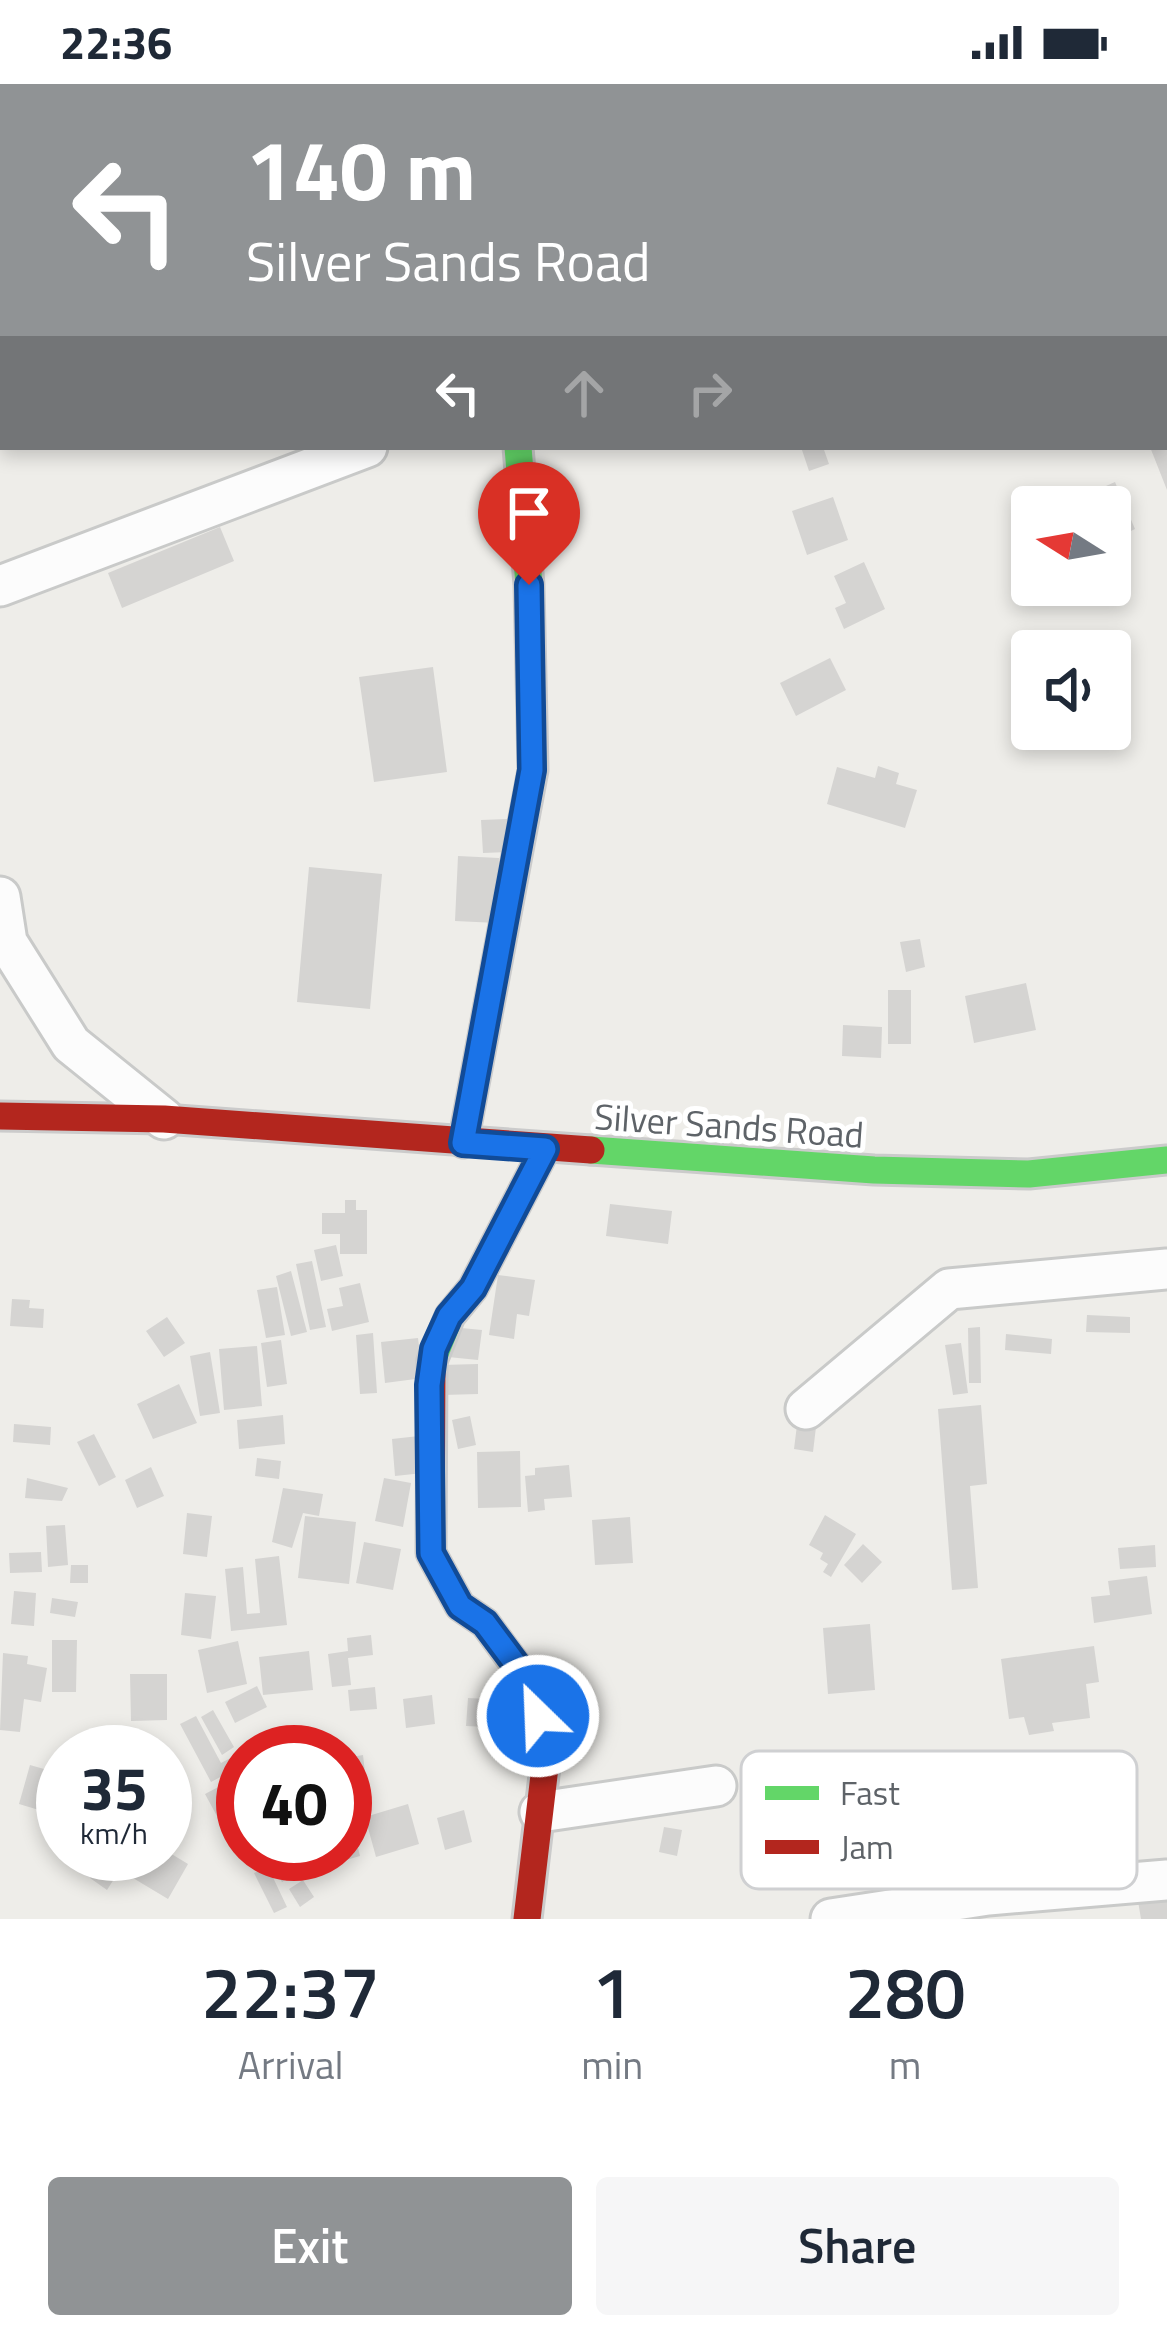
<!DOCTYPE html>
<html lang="en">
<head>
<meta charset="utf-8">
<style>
  :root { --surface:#fff; --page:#f6f6f7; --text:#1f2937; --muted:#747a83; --accent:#909395 }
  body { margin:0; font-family:"Titillium Web",sans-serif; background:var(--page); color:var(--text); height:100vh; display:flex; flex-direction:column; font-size:45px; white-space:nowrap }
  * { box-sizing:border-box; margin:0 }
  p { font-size:39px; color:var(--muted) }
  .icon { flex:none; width:66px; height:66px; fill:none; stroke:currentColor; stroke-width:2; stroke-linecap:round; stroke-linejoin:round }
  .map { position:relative; height:1835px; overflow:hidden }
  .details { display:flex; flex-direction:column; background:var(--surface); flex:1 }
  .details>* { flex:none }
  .top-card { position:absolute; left:0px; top:0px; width:1167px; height:366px; box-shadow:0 6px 18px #0003; background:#909395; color:#fff; overflow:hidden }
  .needle { width:78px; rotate:281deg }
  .tools { position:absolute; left:1011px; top:402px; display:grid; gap:24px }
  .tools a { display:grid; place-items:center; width:120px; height:120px; border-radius:12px; background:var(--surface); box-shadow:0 6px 18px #0003; font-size:60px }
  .speed { position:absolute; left:36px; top:1641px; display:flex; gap:24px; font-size:60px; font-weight:700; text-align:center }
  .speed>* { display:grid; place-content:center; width:156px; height:156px; border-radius:50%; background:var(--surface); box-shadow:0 6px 18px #0003; line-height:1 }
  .speed small { font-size:30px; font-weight:400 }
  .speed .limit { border:18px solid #d22; background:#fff; color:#111 }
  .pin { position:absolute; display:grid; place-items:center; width:102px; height:102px; color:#fff; margin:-123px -51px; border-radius:50% 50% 50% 0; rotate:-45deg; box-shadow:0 0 12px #0007 }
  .pin .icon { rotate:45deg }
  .me { position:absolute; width:132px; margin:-66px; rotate:336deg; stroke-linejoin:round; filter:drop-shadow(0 0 9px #0008) }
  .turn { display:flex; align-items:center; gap:42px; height:252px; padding:0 48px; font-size:54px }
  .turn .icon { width:156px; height:156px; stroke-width:2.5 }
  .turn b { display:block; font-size:84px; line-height:102px }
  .lanes { display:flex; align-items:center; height:114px; padding:0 48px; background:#0003; justify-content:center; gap:60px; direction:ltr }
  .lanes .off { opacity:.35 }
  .eta { display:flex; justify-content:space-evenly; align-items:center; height:204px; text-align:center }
  .eta b { font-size:72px; font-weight:600; line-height:84px }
  .action { display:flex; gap:24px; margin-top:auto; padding:24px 48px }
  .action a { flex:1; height:138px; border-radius:12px; background:var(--accent); color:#fff; font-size:48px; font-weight:600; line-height:138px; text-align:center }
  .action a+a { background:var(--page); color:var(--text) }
  .status { display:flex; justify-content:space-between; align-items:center; height:84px; padding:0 60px; background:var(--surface); direction:ltr }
  .status svg { height:33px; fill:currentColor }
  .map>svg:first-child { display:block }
  .building { fill:#d5d4d2 }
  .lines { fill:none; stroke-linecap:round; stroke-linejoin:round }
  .street-casing { stroke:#c9cac9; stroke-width:45 }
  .fast-casing { stroke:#cbcbcb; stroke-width:33 }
  .jam-casing { stroke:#cbcbcb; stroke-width:33 }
  .street { stroke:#fcfcfc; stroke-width:39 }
  .fast { stroke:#63d668; stroke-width:27 }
  .jam { stroke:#b3261e; stroke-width:27 }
  .route-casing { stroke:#114b97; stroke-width:30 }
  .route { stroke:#1a73e8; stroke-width:21 }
  .labels { text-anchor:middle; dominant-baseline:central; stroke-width:10; stroke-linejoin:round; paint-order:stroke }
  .street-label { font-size:36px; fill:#5e6368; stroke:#fff }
  .key { fill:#fff; stroke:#cfd0d2; stroke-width:3 }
  .key-label { font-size:33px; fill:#5e6368 }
</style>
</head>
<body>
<div class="status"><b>22:36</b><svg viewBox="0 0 49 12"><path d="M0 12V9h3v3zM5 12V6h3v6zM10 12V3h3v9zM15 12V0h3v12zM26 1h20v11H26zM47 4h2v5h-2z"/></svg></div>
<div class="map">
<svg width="1167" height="1835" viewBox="0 0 1167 1835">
  <rect width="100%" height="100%" fill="#eeede9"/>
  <!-- building -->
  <path class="building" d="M 801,363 L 823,363 L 829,380 L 809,387 Z
    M 1150,363 L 1167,363 L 1167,406 Z
    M 1115,398 L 1135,445 L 1110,457 L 1110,423 L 1077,423 L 1074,416 Z
    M 833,413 L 848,456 L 807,471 L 792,427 Z
    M 220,443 L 234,477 L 122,524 L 108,489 Z
    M 864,478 L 885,525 L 844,545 L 835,524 L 846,519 L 834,492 Z
    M 830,574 L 846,606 L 796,632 L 780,599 Z
    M 433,583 L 447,688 L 374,698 L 359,593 Z
    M 878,682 L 899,689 L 896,700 L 917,706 L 905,744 L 827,720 L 837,683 L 875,694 Z
    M 507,735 L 508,768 L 483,769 L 481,736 Z
    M 458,772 L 499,774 L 497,839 L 455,837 Z
    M 309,783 L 382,790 L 370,925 L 297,918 Z
    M 920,855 L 925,883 L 906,888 L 900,858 Z
    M 1026,899 L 1036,946 L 974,959 L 965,912 Z
    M 888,906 L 911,906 L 911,960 L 888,960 Z
    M 843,941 L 882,943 L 881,974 L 842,972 Z
    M 345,1116 L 356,1116 L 356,1126 L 367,1126 L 367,1170 L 340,1170 L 340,1150 L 322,1150 L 322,1129 L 345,1129 Z
    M 610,1120 L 672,1127 L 668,1160 L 606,1152 Z
    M 336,1161 L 343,1192 L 321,1197 L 314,1166 Z
    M 312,1177 L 326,1243 L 310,1246 L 296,1180 Z
    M 291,1187 L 307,1248 L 291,1252 L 276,1192 Z
    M 498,1191 L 535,1196 L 529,1232 L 517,1230 L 514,1255 L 489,1251 Z
    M 360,1199 L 369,1238 L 332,1247 L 327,1225 L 343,1222 L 339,1204 Z
    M 277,1203 L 285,1251 L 266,1254 L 257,1206 Z
    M 12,1215 L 30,1216 L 29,1224 L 44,1225 L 43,1244 L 10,1242 Z
    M 1087,1231 L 1130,1233 L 1130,1249 L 1086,1248 Z
    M 167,1233 L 185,1259 L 164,1273 L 146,1247 Z
    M 451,1243 L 482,1246 L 478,1276 L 448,1273 Z
    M 980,1243 L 981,1299 L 969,1299 L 968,1244 Z
    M 373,1249 L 377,1309 L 360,1310 L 356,1251 Z
    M 1006,1250 L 1052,1255 L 1051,1270 L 1005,1266 Z
    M 418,1254 L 423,1294 L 385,1299 L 381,1258 Z
    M 281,1256 L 287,1300 L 267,1303 L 261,1259 Z
    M 961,1259 L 968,1309 L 953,1311 L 945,1261 Z
    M 257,1262 L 262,1322 L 224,1326 L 219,1265 Z
    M 210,1268 L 220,1329 L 200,1332 L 190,1272 Z
    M 478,1280 L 478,1310 L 443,1311 L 442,1281 Z
    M 179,1300 L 197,1339 L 153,1355 L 137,1320 Z
    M 981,1321 L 987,1400 L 970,1402 L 978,1504 L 952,1506 L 938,1325 Z
    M 283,1331 L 285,1360 L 239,1365 L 237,1336 Z
    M 470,1332 L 476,1361 L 458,1365 L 452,1336 Z
    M 14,1340 L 51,1343 L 50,1361 L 13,1358 Z
    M 797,1341 L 816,1343 L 813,1368 L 794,1365 Z
    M 94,1350 L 116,1393 L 99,1402 L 77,1358 Z
    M 419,1352 L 423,1389 L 395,1392 L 392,1355 Z
    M 520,1367 L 521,1423 L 478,1424 L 477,1368 Z
    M 257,1374 L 281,1377 L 279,1395 L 255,1392 Z
    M 569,1381 L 572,1413 L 544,1415 L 545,1426 L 528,1428 L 525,1392 L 535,1391 L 535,1384 Z
    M 151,1383 L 164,1412 L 137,1424 L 125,1396 Z
    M 27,1394 L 68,1404 L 62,1417 L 25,1414 Z
    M 384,1394 L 411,1399 L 403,1443 L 375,1437 Z
    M 283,1404 L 323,1410 L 319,1432 L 303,1429 L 292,1464 L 272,1458 Z
    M 187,1429 L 212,1432 L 207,1473 L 183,1470 Z
    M 825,1431 L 856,1450 L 831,1493 L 823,1488 L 828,1480 L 820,1475 L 823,1469 L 809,1461 Z
    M 305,1432 L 356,1438 L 349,1500 L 298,1494 Z
    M 630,1433 L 633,1479 L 595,1481 L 592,1436 Z
    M 65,1441 L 68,1481 L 48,1483 L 46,1442 Z
    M 364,1458 L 401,1465 L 393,1506 L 356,1499 Z
    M 863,1460 L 882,1478 L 862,1499 L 844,1481 Z
    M 1155,1461 L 1156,1483 L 1120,1485 L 1118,1464 Z
    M 41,1468 L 42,1488 L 10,1489 L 9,1469 Z
    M 279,1472 L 287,1541 L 231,1547 L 225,1485 L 243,1483 L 247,1530 L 260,1529 L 255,1475 Z
    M 71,1481 L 88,1481 L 88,1499 L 70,1499 Z
    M 1147,1492 L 1152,1530 L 1094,1539 L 1091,1513 L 1110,1511 L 1108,1497 Z
    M 14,1507 L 36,1509 L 34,1542 L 11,1540 Z
    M 185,1509 L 216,1512 L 211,1555 L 181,1551 Z
    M 52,1514 L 78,1518 L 75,1533 L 50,1529 Z
    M 870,1540 L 875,1606 L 828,1610 L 823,1544 Z
    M 371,1551 L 373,1571 L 348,1574 L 351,1601 L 332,1603 L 328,1570 L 348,1567 L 347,1554 Z
    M 52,1556 L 77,1556 L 76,1608 L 52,1608 Z
    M 238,1557 L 247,1600 L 207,1609 L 198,1566 Z
    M 1094,1562 L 1099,1598 L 1086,1600 L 1090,1634 L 1052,1639 L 1054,1647 L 1029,1651 L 1024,1633 L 1009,1635 L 1001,1575 Z
    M 309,1567 L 313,1606 L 263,1611 L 259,1573 Z
    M 3,1569 L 28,1572 L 27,1580 L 47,1584 L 41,1618 L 24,1615 L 20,1648 L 0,1646 Z
    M 130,1590 L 167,1590 L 167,1636 L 131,1637 Z
    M 257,1602 L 267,1623 L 235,1639 L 225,1618 Z
    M 375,1603 L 377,1625 L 350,1627 L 348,1606 Z
    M 432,1611 L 435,1640 L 406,1644 L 403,1615 Z
    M 468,1614 L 489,1615 L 487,1643 L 466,1642 Z
    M 213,1626 L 234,1663 L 222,1671 L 201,1633 Z
    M 196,1632 L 221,1679 L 290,1643 L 299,1652 L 268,1668 L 243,1668 L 243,1681 L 211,1698 L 180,1640 Z
    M 363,1671 L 365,1688 L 345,1691 L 345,1674 Z
    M 30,1681 L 51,1687 L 39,1726 L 19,1720 Z
    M 243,1690 L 243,1768 L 238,1771 L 205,1710 Z
    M 63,1693 L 63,1733 L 44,1721 Z
    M 408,1720 L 419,1760 L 376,1773 L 365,1733 Z
    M 464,1726 L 472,1758 L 445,1766 L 437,1734 Z
    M 350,1730 L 360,1772 L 339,1778 L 337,1770 L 345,1770 L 345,1731 Z
    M 664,1743 L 682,1746 L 677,1772 L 659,1768 Z
    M 165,1766 L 188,1780 L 168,1815 L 133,1794 L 147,1770 L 165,1770 Z
    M 106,1770 L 130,1770 L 107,1806 L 90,1794 Z
    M 274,1770 L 293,1770 L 302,1786 L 282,1798 L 268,1774 Z
    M 268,1783 L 287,1823 L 274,1829 L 254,1789 Z
    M 303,1796 L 314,1813 L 300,1823 L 289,1805 Z
    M 1167,1813 L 1167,1835 L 1141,1835 L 1138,1817 Z"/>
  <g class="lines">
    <defs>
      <path id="street" d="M 1009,0 L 1009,3
        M 1164,41 L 1167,40
        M 0,502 L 367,363
        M 0,813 L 7,858 L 71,960 L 164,1035
        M 806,1325 L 949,1205 L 1167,1185
        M 540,1728 L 716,1702
        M 831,1835 L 988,1811 L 1167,1796"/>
      <path id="fast" d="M 463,1059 L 533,686 L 529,501 L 518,363
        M 591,1066 L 874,1086 L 1029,1090 L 1167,1076
        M 432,1277 L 450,1232 L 473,1204 L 545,1065"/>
      <path id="jam" d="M 0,1032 L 164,1035 L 591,1066
        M 432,1277 L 431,1469 L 460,1522 L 485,1539 L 529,1599 L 547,1666 L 527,1835"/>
    </defs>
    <!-- street casing -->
    <use href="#street" class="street-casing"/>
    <!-- fast casing -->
    <use href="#fast" class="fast-casing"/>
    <!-- jam casing -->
    <use href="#jam" class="jam-casing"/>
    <!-- street -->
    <use href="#street" class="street"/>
    <!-- fast -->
    <use href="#fast" class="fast"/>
    <!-- jam -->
    <use href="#jam" class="jam"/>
  </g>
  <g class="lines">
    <defs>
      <path id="route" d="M 529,501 L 532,686 L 463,1059 L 545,1065 L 473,1204 L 449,1232 L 434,1265 L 429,1301 L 431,1469 L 460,1522 L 485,1539 L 529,1598 L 538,1632"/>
    </defs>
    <!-- route casing -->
    <use href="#route" class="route-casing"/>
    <!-- route -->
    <use href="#route" class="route"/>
  </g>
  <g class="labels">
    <!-- street labels -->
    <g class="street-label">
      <text transform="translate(729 1041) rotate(4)">Silver Sands Road</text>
    </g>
  </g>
  <!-- legend -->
  <rect x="741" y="1667" width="396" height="138" rx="18" class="key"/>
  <rect x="765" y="1702" width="54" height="14" fill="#63d668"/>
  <rect x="765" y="1756" width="54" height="14" fill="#b3261e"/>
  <g class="key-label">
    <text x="840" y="1721">Fast</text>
    <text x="840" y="1775">Jam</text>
  </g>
</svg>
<div class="tools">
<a><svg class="needle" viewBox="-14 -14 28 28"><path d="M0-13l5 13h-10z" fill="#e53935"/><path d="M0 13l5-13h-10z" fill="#747a83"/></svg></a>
<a><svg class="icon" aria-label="sound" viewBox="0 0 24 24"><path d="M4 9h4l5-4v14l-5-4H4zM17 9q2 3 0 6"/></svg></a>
</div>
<div class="speed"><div>35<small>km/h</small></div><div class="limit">40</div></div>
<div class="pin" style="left:529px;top:501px;background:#d93025"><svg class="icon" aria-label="arrive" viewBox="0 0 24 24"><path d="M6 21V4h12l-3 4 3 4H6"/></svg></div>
<svg class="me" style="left:538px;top:1632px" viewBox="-20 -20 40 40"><circle r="17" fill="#1a73e8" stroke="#fff" stroke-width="3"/><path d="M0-11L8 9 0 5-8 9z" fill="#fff"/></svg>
<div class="top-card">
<div class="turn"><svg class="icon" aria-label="left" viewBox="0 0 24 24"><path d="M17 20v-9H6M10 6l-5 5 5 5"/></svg><div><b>140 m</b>Silver Sands Road</div></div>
<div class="lanes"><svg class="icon" aria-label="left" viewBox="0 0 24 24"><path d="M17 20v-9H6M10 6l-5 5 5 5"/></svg><svg class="icon off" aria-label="ahead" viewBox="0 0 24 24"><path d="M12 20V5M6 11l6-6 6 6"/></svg><svg class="icon off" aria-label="right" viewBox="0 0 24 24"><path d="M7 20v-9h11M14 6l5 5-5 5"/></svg></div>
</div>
</div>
<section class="details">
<div class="eta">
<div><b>22:37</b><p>Arrival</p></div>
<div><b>1</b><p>min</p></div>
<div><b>280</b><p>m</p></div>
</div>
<div class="action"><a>Exit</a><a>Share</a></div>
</section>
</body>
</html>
